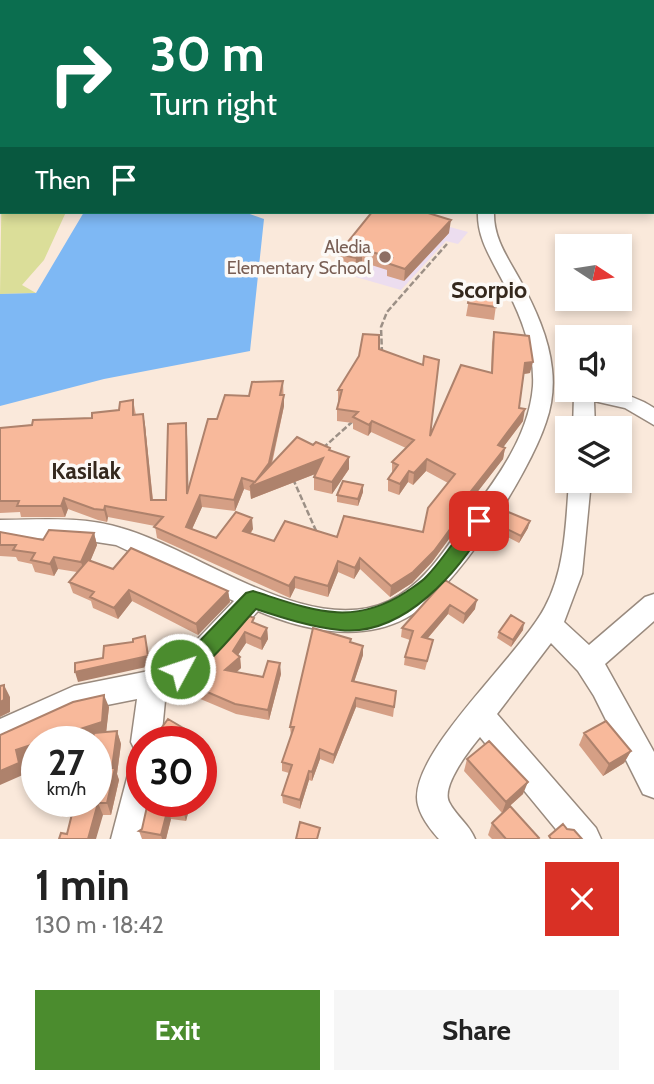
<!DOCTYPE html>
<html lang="en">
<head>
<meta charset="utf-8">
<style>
  :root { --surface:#fff; --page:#f6f6f6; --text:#222; --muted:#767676; --accent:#4b8c2e }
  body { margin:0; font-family:Cabin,sans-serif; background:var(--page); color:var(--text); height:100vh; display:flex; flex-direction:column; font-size:26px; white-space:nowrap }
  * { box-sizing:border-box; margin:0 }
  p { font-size:23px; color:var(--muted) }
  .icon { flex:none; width:38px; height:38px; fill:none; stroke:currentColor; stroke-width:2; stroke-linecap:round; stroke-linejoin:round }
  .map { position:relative; height:839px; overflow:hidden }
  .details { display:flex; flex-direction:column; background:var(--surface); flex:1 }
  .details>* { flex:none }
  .guide { position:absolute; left:0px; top:0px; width:654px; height:214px; box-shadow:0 4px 10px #0003; background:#0b6e4f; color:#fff; overflow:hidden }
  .needle { width:46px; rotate:102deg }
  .buttons { position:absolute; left:555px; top:234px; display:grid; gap:14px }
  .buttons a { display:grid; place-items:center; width:77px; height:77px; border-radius:0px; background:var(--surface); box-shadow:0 4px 10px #0003; font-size:35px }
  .speed { position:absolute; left:21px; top:726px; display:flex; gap:14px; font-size:35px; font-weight:700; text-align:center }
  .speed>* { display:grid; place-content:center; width:91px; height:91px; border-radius:50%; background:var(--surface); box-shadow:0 4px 10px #0003; line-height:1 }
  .speed small { font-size:18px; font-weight:400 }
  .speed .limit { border:10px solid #d22; background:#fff; color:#111 }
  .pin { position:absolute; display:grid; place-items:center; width:60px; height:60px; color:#fff; margin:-30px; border-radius:14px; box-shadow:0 4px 10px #0006 }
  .me { position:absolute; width:77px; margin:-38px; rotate:50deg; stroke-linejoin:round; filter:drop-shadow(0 0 5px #0008) }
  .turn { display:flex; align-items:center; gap:24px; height:147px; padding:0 35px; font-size:32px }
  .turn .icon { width:91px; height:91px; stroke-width:2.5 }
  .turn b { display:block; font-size:49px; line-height:60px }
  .then { display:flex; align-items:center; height:66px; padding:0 35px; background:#0003; gap:14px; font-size:26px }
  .round { display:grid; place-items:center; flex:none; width:74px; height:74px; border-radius:0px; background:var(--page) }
  .head { display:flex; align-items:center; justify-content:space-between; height:119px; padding:0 35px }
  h1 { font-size:42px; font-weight:800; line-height:52px }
  .cta { display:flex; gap:14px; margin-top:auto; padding:14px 35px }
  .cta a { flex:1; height:80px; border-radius:0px; background:var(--accent); color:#fff; font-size:28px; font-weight:800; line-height:80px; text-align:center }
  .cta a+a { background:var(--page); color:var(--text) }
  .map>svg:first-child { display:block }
  .education { fill:#ecddef }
  .green { fill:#dbde99 }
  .water { fill:#7eb8f4 }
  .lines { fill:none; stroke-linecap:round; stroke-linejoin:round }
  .minor-casing { stroke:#998a7e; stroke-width:3 }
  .path { stroke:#9c9086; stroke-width:2.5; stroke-dasharray:6 2.5; stroke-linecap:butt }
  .minor { fill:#fff; fill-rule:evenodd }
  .wall { fill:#d59f85 }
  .shaded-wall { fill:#ae826c }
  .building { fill:#f8b99b; stroke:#ae826c; stroke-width:2 }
  .route { fill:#4b8c2e; stroke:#315b1e; stroke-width:2 }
  .education-dot { fill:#8d6e63; stroke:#fcf9f6; stroke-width:2.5 }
  .labels { text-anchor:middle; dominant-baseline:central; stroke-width:7; stroke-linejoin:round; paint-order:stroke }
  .far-education-label { font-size:18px; fill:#785e54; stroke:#fcf9f6; text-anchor:end }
  .neighbourhood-label { font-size:23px; font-weight:bold; fill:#34281d; stroke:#fcf9f6 }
</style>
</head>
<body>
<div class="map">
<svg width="654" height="839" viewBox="0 0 654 839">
  <rect width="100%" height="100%" fill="#fae9db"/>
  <!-- education -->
  <path class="education" d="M 378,212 L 396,212 L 468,232 L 458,244 L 446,241 L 401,290 L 328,269 Z"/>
  <!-- green -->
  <path class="green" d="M 2,169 L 2,212 L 66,212 L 44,260 L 22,285 L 36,293 L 0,294 Z"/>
  <!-- water -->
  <path class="water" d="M 84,212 L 232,212 L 247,213 L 264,219 L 250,351 L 104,379 L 0,406 L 0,294 L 36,293 Z"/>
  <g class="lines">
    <defs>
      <path id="minor" d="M 653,158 L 654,158 L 654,166 L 653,166 Z
        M 478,212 L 494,212 C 493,238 508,258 520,280 C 535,308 549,338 552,369 C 554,387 552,405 546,422 C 529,474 455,592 406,618 C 360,643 303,630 258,611 L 209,664 L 166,690 L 161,742 L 142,742 L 142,754 L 136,752 L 131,742 L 137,699 L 77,711 L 0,747 L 0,719 L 74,686 L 149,671 L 189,648 L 234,601 L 116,545 L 77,539 L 0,538 L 0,520 C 40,520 82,516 121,528 C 197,549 309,639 389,601 C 425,584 446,548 468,517 C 497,478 529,436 533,386 C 535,347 518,309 500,276 C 489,255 477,236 478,212 Z
        M 567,390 C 599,390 627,390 654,408 L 654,425 L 625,408 L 594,401 L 595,429 L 573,429 L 574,396 Z
        M 569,481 L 591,481 L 582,574 L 564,622 L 589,645 L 645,597 L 654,594 L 654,621 L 605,664 L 654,752 L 654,798 L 643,794 L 594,696 L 578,671 L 551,643 L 497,714 L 596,828 L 601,839 L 564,839 L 480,737 C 470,749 441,786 449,802 C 456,816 469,824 475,839 L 439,839 C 429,828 417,812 417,797 C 417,746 520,655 545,607 C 565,570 566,523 569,481 Z
        M 142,759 L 142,802 L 151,802 L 143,839 L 111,839 L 131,763 Z"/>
    </defs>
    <!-- minor casing -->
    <use href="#minor" class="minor-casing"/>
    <!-- path -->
    <path class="path" d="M 382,353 L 381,327 L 387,312 L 447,244
      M 323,448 L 352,422
      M 293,479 L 317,533"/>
    <!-- minor -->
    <use href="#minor" class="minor"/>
  </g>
  <!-- wall -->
  <path class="wall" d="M 449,233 L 404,281 L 387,276 L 387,270 L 362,262 L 355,271 L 338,267 L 338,254 Z
    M 471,288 L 498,291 L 494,320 L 466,316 Z
    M 494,332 L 530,373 L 524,374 L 519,408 L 523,421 L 503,447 L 505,448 L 503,459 L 458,516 L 457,528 L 432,562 L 412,583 L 390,597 L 360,569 L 354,579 L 338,572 L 328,597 L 295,588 L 290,598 L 157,538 L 155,526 L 108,517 L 107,522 L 98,520 L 68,509 L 65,517 L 21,517 L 20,512 L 0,513 L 0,428 L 92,418 L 119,410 L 133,400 L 136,415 L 143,414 L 145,425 L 153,500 L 166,500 L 187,434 L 188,489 L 217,419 L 249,396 L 283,381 L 284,406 L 272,464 L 313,445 L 349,457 L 349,469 L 332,494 L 314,490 L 314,477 L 315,474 L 251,499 L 250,491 L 244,489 L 235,511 L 202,507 L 192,529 L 216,538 L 253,529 L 251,533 L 274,541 L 423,532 L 448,483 L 426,471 L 413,485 L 408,482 L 399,495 L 388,491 L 388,479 L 392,474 L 392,462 L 406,448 L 371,432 L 368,436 L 353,429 L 353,423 L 337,421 L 337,409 L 339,401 L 338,401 L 338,390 L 379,349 L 430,435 L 491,373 L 492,343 Z
    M 363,485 L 363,492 L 358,506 L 337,502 L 337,495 Z
    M 493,522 L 528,528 L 519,543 L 492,529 Z
    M 0,532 L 43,540 L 94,533 L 97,545 L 90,561 L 113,569 L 228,591 L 230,602 L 198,635 L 132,601 L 118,619 L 93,608 L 91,601 L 73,593 L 69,582 L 77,572 L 58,569 L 54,576 L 35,572 L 32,564 L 18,561 L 16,557 L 0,556 Z
    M 445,580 L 475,609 L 463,624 L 448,614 L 428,638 L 433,640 L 425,670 L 404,665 L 405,657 L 410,640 L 401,637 L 402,628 Z
    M 254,623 L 267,628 L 268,639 L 262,650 L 246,643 L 238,655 L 240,657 L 241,668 L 236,672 L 263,677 L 281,674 L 269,720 L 236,714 L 179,690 L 177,679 Z
    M 523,630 L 511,647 L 497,638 L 499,632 Z
    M 351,639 L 351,642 L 363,646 L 363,655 L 354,682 L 396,691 L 393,717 L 356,707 L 333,764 L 320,759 L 312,781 L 309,780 L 300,809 L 283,803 L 282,795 L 289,773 L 282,771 L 282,762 L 291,736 L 290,727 Z
    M 109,707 L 106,732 L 117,731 L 121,744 L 117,774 L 119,780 L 111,815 L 103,815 L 67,834 L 71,817 L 62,817 L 56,805 L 96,802 L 93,738 L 81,742 L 37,742 L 22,762 L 25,774 L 0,735 Z
    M 584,733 L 631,751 L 624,763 L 603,776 L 579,745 Z
    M 467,759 L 523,794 L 502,813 L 464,771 Z
    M 148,802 L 191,802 L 186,821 L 171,819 L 166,839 L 142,839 L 139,831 L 142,829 Z
    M 492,823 L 538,839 L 492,839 L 488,835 Z"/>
  <!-- shaded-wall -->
  <path class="shaded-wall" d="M 451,220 L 449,233 L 404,281 L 405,269 Z
    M 362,249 L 362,262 L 355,271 L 356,258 Z
    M 533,362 L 530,373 L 523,374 L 525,363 Z
    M 284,395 L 284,406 L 269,474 L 323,458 L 323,471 L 251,499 L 250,487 L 256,484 Z
    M 525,409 L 523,421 L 496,457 L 498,445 Z
    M 143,414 L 145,425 L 154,512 L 151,500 Z
    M 372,421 L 371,432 L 368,436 L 369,425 Z
    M 186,423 L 187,434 L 189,505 L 187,494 Z
    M 505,448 L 503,459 L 452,525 L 453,514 Z
    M 349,457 L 349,469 L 332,494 L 332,482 Z
    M 427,459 L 426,471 L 413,485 L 414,473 Z
    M 409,471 L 408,482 L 399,495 L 400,484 Z
    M 242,478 L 244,489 L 235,511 L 234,500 Z
    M 363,485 L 363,492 L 358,506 L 358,499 Z
    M 200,495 L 202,507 L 188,538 L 186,527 Z
    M 64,498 L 68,509 L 65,517 L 61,506 Z
    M 105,506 L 108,517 L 107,522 L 104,510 Z
    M 459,517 L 457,528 L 432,562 L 412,583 L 390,597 L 391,586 Z
    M 252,518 L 253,529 L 244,542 L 243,531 Z
    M 530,521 L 528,528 L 519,543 L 521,536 Z
    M 94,533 L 97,545 L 85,574 L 81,562 Z
    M 54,557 L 58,569 L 54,576 L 50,564 Z
    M 360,558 L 360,569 L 354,579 L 355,568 Z
    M 338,561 L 338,572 L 328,597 L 328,586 Z
    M 295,577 L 295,588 L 290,598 L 289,586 Z
    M 129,590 L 132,601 L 118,619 L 114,608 Z
    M 228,591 L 230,602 L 198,635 L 196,624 Z
    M 477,600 L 475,609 L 463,624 L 465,614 Z
    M 450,605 L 448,614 L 421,646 L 422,637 Z
    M 524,623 L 523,630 L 511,647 L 513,640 Z
    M 267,628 L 268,639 L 262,650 L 261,639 Z
    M 245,632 L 246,643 L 234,661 L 233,651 Z
    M 145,636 L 151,666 L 78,682 L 75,672 Z
    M 363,646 L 363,655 L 351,691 L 352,681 Z
    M 240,657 L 241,668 L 227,681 L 225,670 Z
    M 280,663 L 281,674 L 269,720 L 268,710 Z
    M 4,685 L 10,697 L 10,712 L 0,717 L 0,702 Z
    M 104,695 L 109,707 L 106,734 L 81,742 L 40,742 Z
    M 356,698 L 356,707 L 333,764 L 334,755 Z
    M 117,731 L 121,744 L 117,774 L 119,780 L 111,815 L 107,803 Z
    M 202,739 L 205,750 L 201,755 L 201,742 L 200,742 Z
    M 37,743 L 37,757 L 22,762 L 25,774 L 0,785 L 0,771 L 16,750 Z
    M 320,749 L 320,759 L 312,781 L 312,772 Z
    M 631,751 L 624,763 L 603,776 L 609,764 Z
    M 309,771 L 309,780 L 300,809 L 300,800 Z
    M 528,782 L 523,794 L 502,813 L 506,802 Z
    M 186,802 L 191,802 L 186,821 L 183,810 Z
    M 98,803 L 103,815 L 96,839 L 88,839 Z
    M 168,808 L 171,819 L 166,839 L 162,839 L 161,835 Z"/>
  <!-- building -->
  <path class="building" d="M 372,212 L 425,212 L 451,220 L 405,269 L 387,263 L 392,258 L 362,249 L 356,258 L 338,254 Z
    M 471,288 L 498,291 L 496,307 L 468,303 Z
    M 494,332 L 529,336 L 533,362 L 525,363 L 519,408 L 525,409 L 498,445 L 505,448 L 453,514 L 459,517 L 434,551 L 413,572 L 391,586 L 360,558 L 355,568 L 338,561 L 328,586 L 295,577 L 289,586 L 154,527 L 163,517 L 105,506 L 104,510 L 94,509 L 64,498 L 61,506 L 17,506 L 19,501 L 0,501 L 0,428 L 32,425 L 33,420 L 92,418 L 92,413 L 119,410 L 120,402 L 133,400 L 133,415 L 143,414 L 151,500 L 166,500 L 168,424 L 186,423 L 187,494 L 208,419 L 217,419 L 225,395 L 249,396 L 252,382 L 283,381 L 280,395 L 284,395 L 269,463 L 255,482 L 242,478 L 234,500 L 200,495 L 186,527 L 216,538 L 236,512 L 252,518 L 243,531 L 274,541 L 285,521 L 337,537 L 344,516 L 423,532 L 428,508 L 455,474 L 427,459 L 414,473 L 409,471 L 400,484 L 388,479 L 398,465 L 392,462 L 414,440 L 372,421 L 369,425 L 353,417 L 358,412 L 337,409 L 342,390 L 338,390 L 359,356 L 363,334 L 379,335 L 379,349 L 423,365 L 424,356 L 439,360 L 430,436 L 461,365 L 492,373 Z
    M 297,437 L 313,445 L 316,442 L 330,448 L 329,450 L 349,457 L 332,482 L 314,477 L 323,458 L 250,487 Z
    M 343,481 L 363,485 L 358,499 L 337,495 Z
    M 501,509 L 530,521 L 521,536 L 493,522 Z
    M 49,530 L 94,533 L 81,562 L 54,557 L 50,564 L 31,560 L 35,553 L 13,550 L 16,545 L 0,545 L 0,532 L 43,540 Z
    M 131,548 L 228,591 L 196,624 L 129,590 L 114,608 L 90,597 L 94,592 L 69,582 L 88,560 L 113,569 Z
    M 445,580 L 477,600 L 465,614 L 450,605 L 422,637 L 433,640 L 427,661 L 405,657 L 413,631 L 402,628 Z
    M 247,615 L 254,618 L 252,622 L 267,628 L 261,639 L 245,632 L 233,651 L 240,657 L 225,670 L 263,677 L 268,661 L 280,663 L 268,710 L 235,704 L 177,679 L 182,671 L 209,655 Z
    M 511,615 L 524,623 L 513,640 L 499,632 Z
    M 313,628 L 351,639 L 350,642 L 363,646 L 352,681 L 396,691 L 394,707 L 356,698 L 334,755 L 320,749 L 312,772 L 309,771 L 300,800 L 282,795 L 292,765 L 282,762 L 294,727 L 290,727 Z
    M 145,636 L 148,656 L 75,672 L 75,663 L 103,658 L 104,646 L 133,642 L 133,639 Z
    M 4,685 L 4,700 L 0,702 L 0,686 Z
    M 104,695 L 102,722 L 40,742 L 37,742 L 37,743 L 16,750 L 19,763 L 0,771 L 0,735 L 73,702 Z
    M 168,719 L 202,739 L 200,742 L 151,742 Z
    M 606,721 L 631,751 L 609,764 L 584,733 Z
    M 117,731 L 112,768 L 115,768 L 107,803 L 98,803 L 88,839 L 59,839 L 61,833 L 67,834 L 74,806 L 56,805 L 57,802 L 96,802 L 96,742 L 92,742 L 94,733 Z
    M 489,741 L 528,782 L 506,802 L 467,759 Z
    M 148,802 L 186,802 L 183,810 L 168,808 L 161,835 L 139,831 L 142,829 Z
    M 510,806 L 539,838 L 538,839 L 506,839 L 492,823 Z
    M 300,822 L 320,828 L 317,839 L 296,839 Z
    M 563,824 L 567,829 L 574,830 L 582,839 L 551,839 L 549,836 Z"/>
  <!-- route -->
  <path class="route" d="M 479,514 L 485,516 L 488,521 C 460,571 404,637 340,630 C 311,627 283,618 256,609 C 234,632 211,667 180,679 L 173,676 L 170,669 L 173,663 L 192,649 L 246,593 L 253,591 C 310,609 351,628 406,592 C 413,587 422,582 427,576 C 444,558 458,536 472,516 Z"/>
  <!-- markers -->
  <circle class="education-dot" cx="385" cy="257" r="7"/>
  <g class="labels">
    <!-- far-education labels -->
    <g class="far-education-label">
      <text x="371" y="247">Aledia<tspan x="371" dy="21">Elementary School</tspan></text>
    </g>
    <!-- neighbourhood labels -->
    <g class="neighbourhood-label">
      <text x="489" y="290">Scorpio</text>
      <text x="86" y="471">Kasilak</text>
    </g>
  </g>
</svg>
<div class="buttons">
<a><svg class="needle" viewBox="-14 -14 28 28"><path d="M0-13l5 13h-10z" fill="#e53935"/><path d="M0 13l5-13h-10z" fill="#767676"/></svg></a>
<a><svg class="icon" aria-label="sound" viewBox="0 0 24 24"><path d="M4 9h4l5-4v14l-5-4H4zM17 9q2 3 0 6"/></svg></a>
<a><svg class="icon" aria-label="layers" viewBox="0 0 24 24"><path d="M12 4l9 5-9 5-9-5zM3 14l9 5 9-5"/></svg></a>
</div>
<div class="speed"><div>27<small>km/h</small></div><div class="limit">30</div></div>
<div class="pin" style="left:479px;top:521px;background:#d93025"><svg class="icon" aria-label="arrive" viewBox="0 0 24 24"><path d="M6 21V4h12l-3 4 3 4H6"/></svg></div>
<svg class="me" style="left:180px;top:669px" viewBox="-20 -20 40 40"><circle r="17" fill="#4b8c2e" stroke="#fff" stroke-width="3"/><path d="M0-11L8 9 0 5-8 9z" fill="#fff"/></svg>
<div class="guide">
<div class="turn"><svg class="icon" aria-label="right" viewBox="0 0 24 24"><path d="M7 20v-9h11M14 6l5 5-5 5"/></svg><div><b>30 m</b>Turn right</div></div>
<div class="then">Then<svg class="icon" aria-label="arrive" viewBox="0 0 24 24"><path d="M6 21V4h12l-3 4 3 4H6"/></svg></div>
</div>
</div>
<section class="details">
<div class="head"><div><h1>1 min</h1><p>130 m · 18:42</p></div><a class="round" style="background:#d93025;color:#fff"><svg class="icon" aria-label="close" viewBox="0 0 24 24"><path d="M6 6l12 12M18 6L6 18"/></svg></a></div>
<div class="cta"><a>Exit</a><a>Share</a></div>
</section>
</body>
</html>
